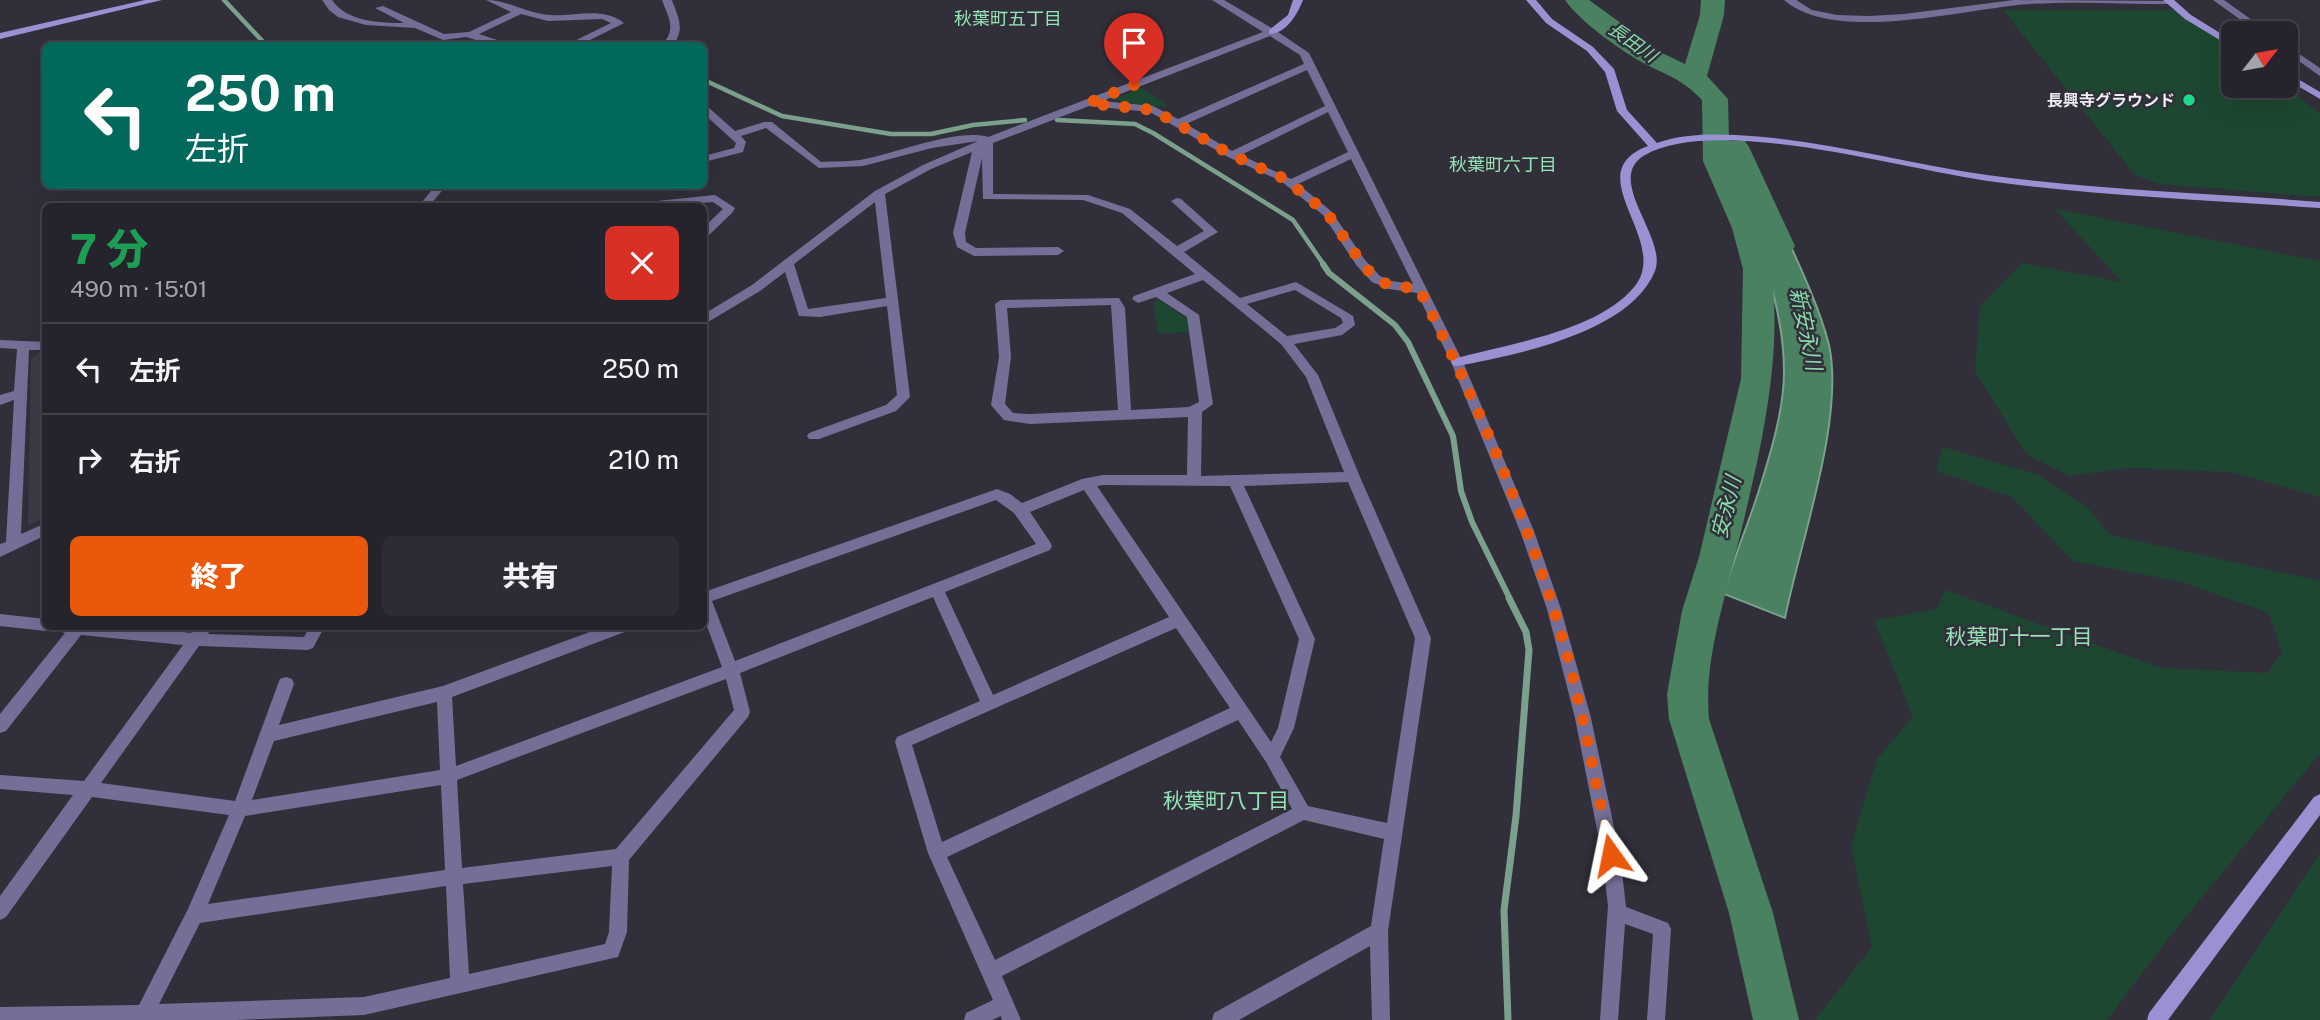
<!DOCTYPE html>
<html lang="ja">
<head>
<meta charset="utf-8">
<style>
  :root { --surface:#25242c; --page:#2d2c34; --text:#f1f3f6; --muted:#a3a4a9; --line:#424148; --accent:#ea580c }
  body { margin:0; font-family:"Public Sans","Noto Sans JP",sans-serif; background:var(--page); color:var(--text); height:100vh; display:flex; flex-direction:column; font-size:26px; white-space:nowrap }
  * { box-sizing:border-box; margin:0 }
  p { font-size:23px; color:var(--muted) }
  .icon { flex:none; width:38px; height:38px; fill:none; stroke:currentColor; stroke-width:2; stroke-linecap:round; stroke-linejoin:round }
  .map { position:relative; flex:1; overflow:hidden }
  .side { position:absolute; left:42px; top:203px; width:665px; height:427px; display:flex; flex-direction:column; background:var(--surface); border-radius:10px; box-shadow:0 7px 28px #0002,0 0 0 2px var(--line) }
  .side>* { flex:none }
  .guide { position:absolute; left:42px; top:42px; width:665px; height:147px; border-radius:10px; box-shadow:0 7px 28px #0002,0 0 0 2px var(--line); background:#00695c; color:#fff; overflow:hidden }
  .needle { width:46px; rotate:59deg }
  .tools { position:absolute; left:2221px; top:21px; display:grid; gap:14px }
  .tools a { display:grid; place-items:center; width:77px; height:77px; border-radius:10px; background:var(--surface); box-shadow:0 7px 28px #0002,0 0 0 2px var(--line); font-size:35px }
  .pin { position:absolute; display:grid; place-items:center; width:60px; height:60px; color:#fff; margin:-72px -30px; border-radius:50% 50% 50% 0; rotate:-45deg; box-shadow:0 0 7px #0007 }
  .pin .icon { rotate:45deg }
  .me { position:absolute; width:77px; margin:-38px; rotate:348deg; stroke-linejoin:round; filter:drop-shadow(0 0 5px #0008) }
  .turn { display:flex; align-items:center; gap:24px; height:147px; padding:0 28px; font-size:32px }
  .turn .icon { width:91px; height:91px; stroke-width:2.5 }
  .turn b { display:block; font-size:49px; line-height:60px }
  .round { display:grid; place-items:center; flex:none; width:74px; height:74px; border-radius:10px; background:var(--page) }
  .summary { display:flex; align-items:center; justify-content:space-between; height:119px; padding:0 28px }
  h1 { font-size:42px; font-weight:800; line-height:52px; color:#1e9e55 }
  .primary-button { display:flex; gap:14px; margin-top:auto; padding:14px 28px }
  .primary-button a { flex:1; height:80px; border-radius:10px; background:var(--accent); color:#fff; font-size:28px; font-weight:800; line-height:80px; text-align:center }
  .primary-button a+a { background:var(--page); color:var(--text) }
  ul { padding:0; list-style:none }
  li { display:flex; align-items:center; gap:21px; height:91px; padding:0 28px; border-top:2px solid var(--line) }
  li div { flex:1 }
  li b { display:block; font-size:26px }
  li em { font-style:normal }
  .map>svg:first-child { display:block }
  .built { fill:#3c3b49 }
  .green { fill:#1d4730 }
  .water { fill:#4a8161; stroke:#7ba18d; stroke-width:2 }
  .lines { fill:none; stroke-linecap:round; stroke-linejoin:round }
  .stream-far2 { stroke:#7ba18d; stroke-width:4.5 }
  .stream-far1 { stroke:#7ba18d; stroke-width:6 }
  .stream { stroke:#7ba18d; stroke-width:7 }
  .river { fill:#4a8161; fill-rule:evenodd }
  .street { fill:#746f97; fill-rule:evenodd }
  .secondary { fill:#9991d1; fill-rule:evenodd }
  .route { stroke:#ea580c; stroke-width:12; stroke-dasharray:0 21.6 }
  .poi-dot { fill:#1cd988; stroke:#31303a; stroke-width:2.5 }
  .labels { text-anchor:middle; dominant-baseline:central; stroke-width:5; stroke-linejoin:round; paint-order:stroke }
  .far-poi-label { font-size:16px; font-weight:bold; fill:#ededf3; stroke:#31303a; text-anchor:end }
  .far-neighbourhood-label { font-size:18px; fill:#95e2b4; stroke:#31303a }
  .far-water-label { font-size:18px; font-style:italic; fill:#88dbaa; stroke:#31303a }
  .water-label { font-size:21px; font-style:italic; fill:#88dbaa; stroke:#31303a }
  .neighbourhood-label { font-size:21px; fill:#95e2b4; stroke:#31303a }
</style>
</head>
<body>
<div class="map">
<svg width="2320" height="1020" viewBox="0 0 2320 1020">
  <rect width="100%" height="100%" fill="#31303a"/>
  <!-- built -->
  <path class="built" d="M 40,352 L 46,353 L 45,517 L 28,526 L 31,359 Z"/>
  <!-- green -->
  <path class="green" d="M 2003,10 L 2178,10 L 2233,47 L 2233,86 L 2285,86 L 2320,114 L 2320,197 L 2160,184 L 2135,175 Z
    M 1142,88 L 1167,104 L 1166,106 C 1160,108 1120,103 1114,99 Z
    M 2055,209 L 2320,261 L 2320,497 L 2231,472 L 2126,468 L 2070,476 L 2026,454 L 1975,371 L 1980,306 L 2022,263 L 2122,282 Z
    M 1153,301 L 1161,301 L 1189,320 L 1190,332 L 1158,334 Z
    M 1943,447 L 2038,475 L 2087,507 L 2110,535 L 2320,581 L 2320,753 L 2168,939 L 2107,1020 L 1815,1020 L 1872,947 L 1851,846 L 1877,759 L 1913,717 L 1874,620 L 1937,609 L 1945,590 L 2161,668 L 2268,673 L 2282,652 L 2269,613 L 2182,582 L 2073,561 L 2012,497 L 1936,471 Z
    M 2320,853 L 2320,1020 L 2210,1020 Z"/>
  <!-- water -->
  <path class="water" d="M 1768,196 C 1787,240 1818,300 1829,345 C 1845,419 1800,542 1785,618 L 1724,594 C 1733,558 1749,523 1760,487 C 1771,452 1784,409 1784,372 C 1784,317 1766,265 1748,215 Z"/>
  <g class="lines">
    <!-- stream-far2 -->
    <path class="stream-far2" d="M 224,0 L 267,46
      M 704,80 L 782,116 L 891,134 L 931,134 L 973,125 L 1025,120
      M 1057,120 L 1135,124 L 1153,133 L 1293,220 L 1324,265"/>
    <!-- stream-far1 -->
    <path class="stream-far1" d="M 1323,264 L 1329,273 L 1395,325 L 1408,342 L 1453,436 L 1461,491 L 1472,522 L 1510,599"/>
    <!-- stream -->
    <path class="stream" d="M 1508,1020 L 1504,910 L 1516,816 L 1529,650 L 1526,632 L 1509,598"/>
    <!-- river -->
    <path class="river" d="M 1565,0 L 1589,0 L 1662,53 L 1685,64 L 1700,15 L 1701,0 L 1725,0 L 1724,15 L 1707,76 L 1728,99 L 1729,141 L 1745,141 L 1749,147 L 1795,246 L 1791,252 L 1781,255 L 1771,252 L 1764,240 C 1792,333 1758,463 1735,556 C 1722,610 1704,663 1709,719 L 1773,913 L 1799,1020 L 1753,1020 L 1729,913 L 1669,719 L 1667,694 L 1682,611 L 1699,557 L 1741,379 L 1743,269 L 1732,228 L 1703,161 L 1702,100 C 1684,81 1670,76 1647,65 C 1624,53 1579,21 1565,0 Z"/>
    <!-- street -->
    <path class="street" d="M 322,0 L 332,0 C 347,22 380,23 404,23 L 375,8 L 383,6 L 444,34 L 469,32 L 511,12 L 486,0 C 508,0 528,14 550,15 C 575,17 602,6 624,23 L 578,46 L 564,46 L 611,23 L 602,19 L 548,21 L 521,14 L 479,34 L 515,46 L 497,46 L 466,37 L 443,40 L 415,28 L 366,25 L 338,17 L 329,10 Z
      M 662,0 L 672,0 C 678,17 686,30 672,46 L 661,46 C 677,29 669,19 662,0 Z
      M 1212,0 L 1224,0 L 1275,30 L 1309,53 L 1463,362 L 1534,531 L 1561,609 L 1591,718 L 1620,855 L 1626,907 L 1668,923 L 1671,929 L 1665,1020 L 1647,1020 L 1653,934 L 1625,924 L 1618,1020 L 1600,1020 L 1608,906 L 1602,855 L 1575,718 L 1547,609 L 1520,531 L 1451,362 L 1417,293 L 1389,289 L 1372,282 L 1357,266 L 1323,215 L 1281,181 L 1228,157 L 1150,112 L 1089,106 L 993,143 L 993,194 L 1088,195 L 1130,209 L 1177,246 L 1204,231 L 1171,201 L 1177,198 L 1181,199 L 1218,232 L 1184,252 L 1240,298 L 1296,282 L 1353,316 L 1355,325 L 1342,335 L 1294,344 L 1318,375 L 1360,477 L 1431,638 L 1388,931 L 1390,1020 L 1372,1020 L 1370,946 L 1239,1020 L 1212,1020 L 1214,1013 L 1371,926 L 1384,839 L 1304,820 L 1002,976 L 1021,1020 L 1002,1020 L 1001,1016 L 992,1020 L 964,1020 L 966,1013 L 993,1000 L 928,853 L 895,742 L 897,737 L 980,701 L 933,597 L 740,673 L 750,712 L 748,717 L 629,860 L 627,932 L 618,957 L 364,1015 L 235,1020 L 0,1020 L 0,1007 L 139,1005 L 188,909 L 229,815 L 92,797 L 6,917 L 0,920 L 0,896 L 73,795 L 0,789 L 0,775 L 84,781 L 183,645 L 81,635 L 6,731 L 0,733 L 0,714 L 65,633 L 52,629 L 46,631 L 0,626 L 0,614 L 46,619 L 46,626 L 125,626 L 191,633 L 196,626 L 212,626 L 208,634 L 304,637 L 310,626 L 325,626 L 313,648 L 308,650 L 199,646 L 101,783 L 235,801 L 278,684 L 280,679 L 286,677 L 292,679 L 294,684 L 279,725 L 443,686 L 606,626 L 632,626 L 630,630 L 452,697 L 456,766 L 722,667 L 704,618 L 704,592 L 997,489 L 1010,494 L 1022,503 L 1082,479 L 1103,475 L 1187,475 L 1188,417 L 1030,424 L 1004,420 L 991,405 L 999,357 L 995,304 L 1001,300 L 1119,298 L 1125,308 L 1131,410 L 1189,407 L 1199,402 L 1187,317 L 1156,297 L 1138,303 L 1132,299 L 1134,296 L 1195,274 L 1122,213 L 1083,200 L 983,199 L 982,158 L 965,233 L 966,242 L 976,248 L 1058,247 L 1064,251 L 1058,255 L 974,256 L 957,247 L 953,233 L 972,152 L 931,169 L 885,194 L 910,397 L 896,411 L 819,439 L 809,439 L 807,436 L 809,433 L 886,405 L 897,395 L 887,306 L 820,317 L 799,316 L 785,272 L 760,291 L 708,322 L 704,323 L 704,314 L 752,285 L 875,191 L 923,165 L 978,141 L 932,148 L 863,166 L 819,168 L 766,128 L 741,136 L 746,142 L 743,152 L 704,162 L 704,156 L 734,148 L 736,143 L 704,114 L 704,106 L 708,107 L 735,131 L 764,122 L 772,122 L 821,162 C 836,161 851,162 865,159 C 897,153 958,128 988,137 L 1263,32 ZM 1270,36 L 1300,55 L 1304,64 L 1178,119 L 1153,106 L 1102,101 ZM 1307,70 L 1325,106 L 1232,151 L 1186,124 ZM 1328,112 L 1348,152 L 1291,179 L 1241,155 ZM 1351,159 L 1413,284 L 1391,281 L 1380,276 L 1365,260 L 1331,211 L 1298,184 ZM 875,202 L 886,298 L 808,309 L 794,264 ZM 1203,280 L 1281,344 L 1306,377 L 1344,472 L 1201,476 L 1202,412 L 1213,404 L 1199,315 L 1167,293 ZM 1295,290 L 1341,318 L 1343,323 L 1335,328 L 1287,336 L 1247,304 ZM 1111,305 L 1118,410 L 1030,414 L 1013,413 L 1005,404 L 1011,357 L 1007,308 ZM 1348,482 L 1415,638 L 1387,823 L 1308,806 L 1280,757 L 1294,728 L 1315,639 L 1244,486 ZM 1103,485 L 1230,486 L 1299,639 L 1278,728 L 1271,742 L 1097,486 ZM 1084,490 L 1169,617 L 993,695 L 945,592 L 1050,550 L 1052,546 L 1050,542 L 1030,512 ZM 996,500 L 1014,513 L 1036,544 L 735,661 L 712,601 ZM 1176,628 L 1230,708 L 942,842 L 912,745 ZM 726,679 L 734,710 L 616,849 L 462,868 L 457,780 ZM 437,702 L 440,770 L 252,800 L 274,741 ZM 1238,720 L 1266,762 L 1292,809 L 995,960 L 947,857 ZM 441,785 L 445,870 L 208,904 L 245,816 ZM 612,866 L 609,932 L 605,944 L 469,974 L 463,884 ZM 446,886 L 450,978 L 364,997 L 159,1004 L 200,923 Z
      M 1784,0 L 1796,0 L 1812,10 L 1837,15 L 1869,16 L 1904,14 L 2014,0 L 2174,1 L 2169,4 C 2123,4 2076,1 2030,4 C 1966,8 1836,45 1784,0 Z
      M 2213,0 L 2224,0 L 2270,33 L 2259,33 Z
      M 2286,45 L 2320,68 L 2320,76 L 2286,52 Z
      M 435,186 L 446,186 L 429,206 L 419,206 Z
      M 715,195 L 735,208 L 732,213 L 708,236 L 704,237 L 704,227 L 723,209 L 713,202 L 666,206 L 632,206 L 638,203 Z
      M 0,340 L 46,342 L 46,350 L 29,350 L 21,534 L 46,523 L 46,535 L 0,557 L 0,544 L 6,542 L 14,400 L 0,405 L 0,395 L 14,391 L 17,349 L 0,348 Z"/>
    <!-- secondary -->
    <path class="secondary" d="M 145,0 L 162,0 L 0,39 L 0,33 Z
      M 1293,0 L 1303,0 C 1297,15 1286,34 1269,34 L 1269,30 L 1288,15 Z
      M 1526,0 L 1536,0 L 1552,19 L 1593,47 L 1614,69 L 1627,110 L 1657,143 C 1682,134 1710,134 1736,135 C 1821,139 1903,163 1987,175 C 2097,190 2209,193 2320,202 L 2320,208 C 2210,200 2098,196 1988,181 C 1906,170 1716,114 1645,155 C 1603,179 1668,237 1655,271 C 1630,333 1515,355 1457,366 L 1453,365 L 1451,362 L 1453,359 C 1506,344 1598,332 1635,286 C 1671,240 1576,173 1648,146 L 1617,111 L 1605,72 L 1587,51 L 1546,23 Z
      M 2163,0 L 2174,0 L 2191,15 L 2233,41 L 2233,48 L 2185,19 Z
      M 2286,72 L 2320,92 L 2320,99 L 2286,79 Z
      M 2320,794 L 2320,815 L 2168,1020 L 2147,1020 L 2149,1013 L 2314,797 Z"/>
  </g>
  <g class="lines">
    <!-- route -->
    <path class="route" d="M 1134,85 L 1088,103 L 1153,110 L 1232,155 L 1285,179 L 1327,213 L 1361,262 L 1376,279 L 1389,285 L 1419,289 C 1472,391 1518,498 1553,607 C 1579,688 1593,772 1611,855"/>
  </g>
  <!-- markers -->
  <circle class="poi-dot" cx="2189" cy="100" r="7"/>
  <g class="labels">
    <!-- far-poi labels -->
    <g class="far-poi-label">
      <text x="2175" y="100">長興寺グラウンド</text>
    </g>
    <!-- far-neighbourhood labels -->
    <g class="far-neighbourhood-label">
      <text x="1008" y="18">秋葉町五丁目</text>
      <text x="1503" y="164">秋葉町六丁目</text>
    </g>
    <!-- far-water labels -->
    <g class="far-water-label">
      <text transform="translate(1633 42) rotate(35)">長田川</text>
    </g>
    <!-- water labels -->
    <g class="water-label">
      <text transform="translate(1806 329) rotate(78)">新安永川</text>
      <text transform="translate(1726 507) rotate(-76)">安永川</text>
    </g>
    <!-- neighbourhood labels -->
    <g class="neighbourhood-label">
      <text x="2019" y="636">秋葉町十一丁目</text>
      <text x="1226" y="800">秋葉町八丁目</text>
    </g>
  </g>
</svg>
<div class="tools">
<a><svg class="needle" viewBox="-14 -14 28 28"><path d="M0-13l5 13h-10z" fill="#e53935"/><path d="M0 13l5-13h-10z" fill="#a3a4a9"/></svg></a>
</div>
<div class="pin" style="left:1134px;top:85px;background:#d93025"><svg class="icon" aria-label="arrive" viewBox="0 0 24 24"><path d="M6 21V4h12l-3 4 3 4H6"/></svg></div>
<svg class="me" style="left:1611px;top:855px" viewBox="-20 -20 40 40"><path d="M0-17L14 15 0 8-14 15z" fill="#ea580c" stroke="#fff" stroke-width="4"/></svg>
<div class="guide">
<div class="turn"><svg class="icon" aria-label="left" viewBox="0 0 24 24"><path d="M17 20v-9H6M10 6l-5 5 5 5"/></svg><div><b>250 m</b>左折</div></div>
</div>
<section class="side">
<div class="summary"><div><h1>7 分</h1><p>490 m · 15:01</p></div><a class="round" style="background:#d93025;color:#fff"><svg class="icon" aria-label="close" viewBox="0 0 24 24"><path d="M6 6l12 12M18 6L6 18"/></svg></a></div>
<ul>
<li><svg class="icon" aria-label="left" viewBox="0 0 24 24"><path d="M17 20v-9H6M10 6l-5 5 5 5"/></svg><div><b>左折</b></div><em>250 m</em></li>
<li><svg class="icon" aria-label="right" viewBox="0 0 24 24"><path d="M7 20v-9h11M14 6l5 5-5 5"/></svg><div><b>右折</b></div><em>210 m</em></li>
</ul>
<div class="primary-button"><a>終了</a><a>共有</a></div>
</section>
</div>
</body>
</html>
